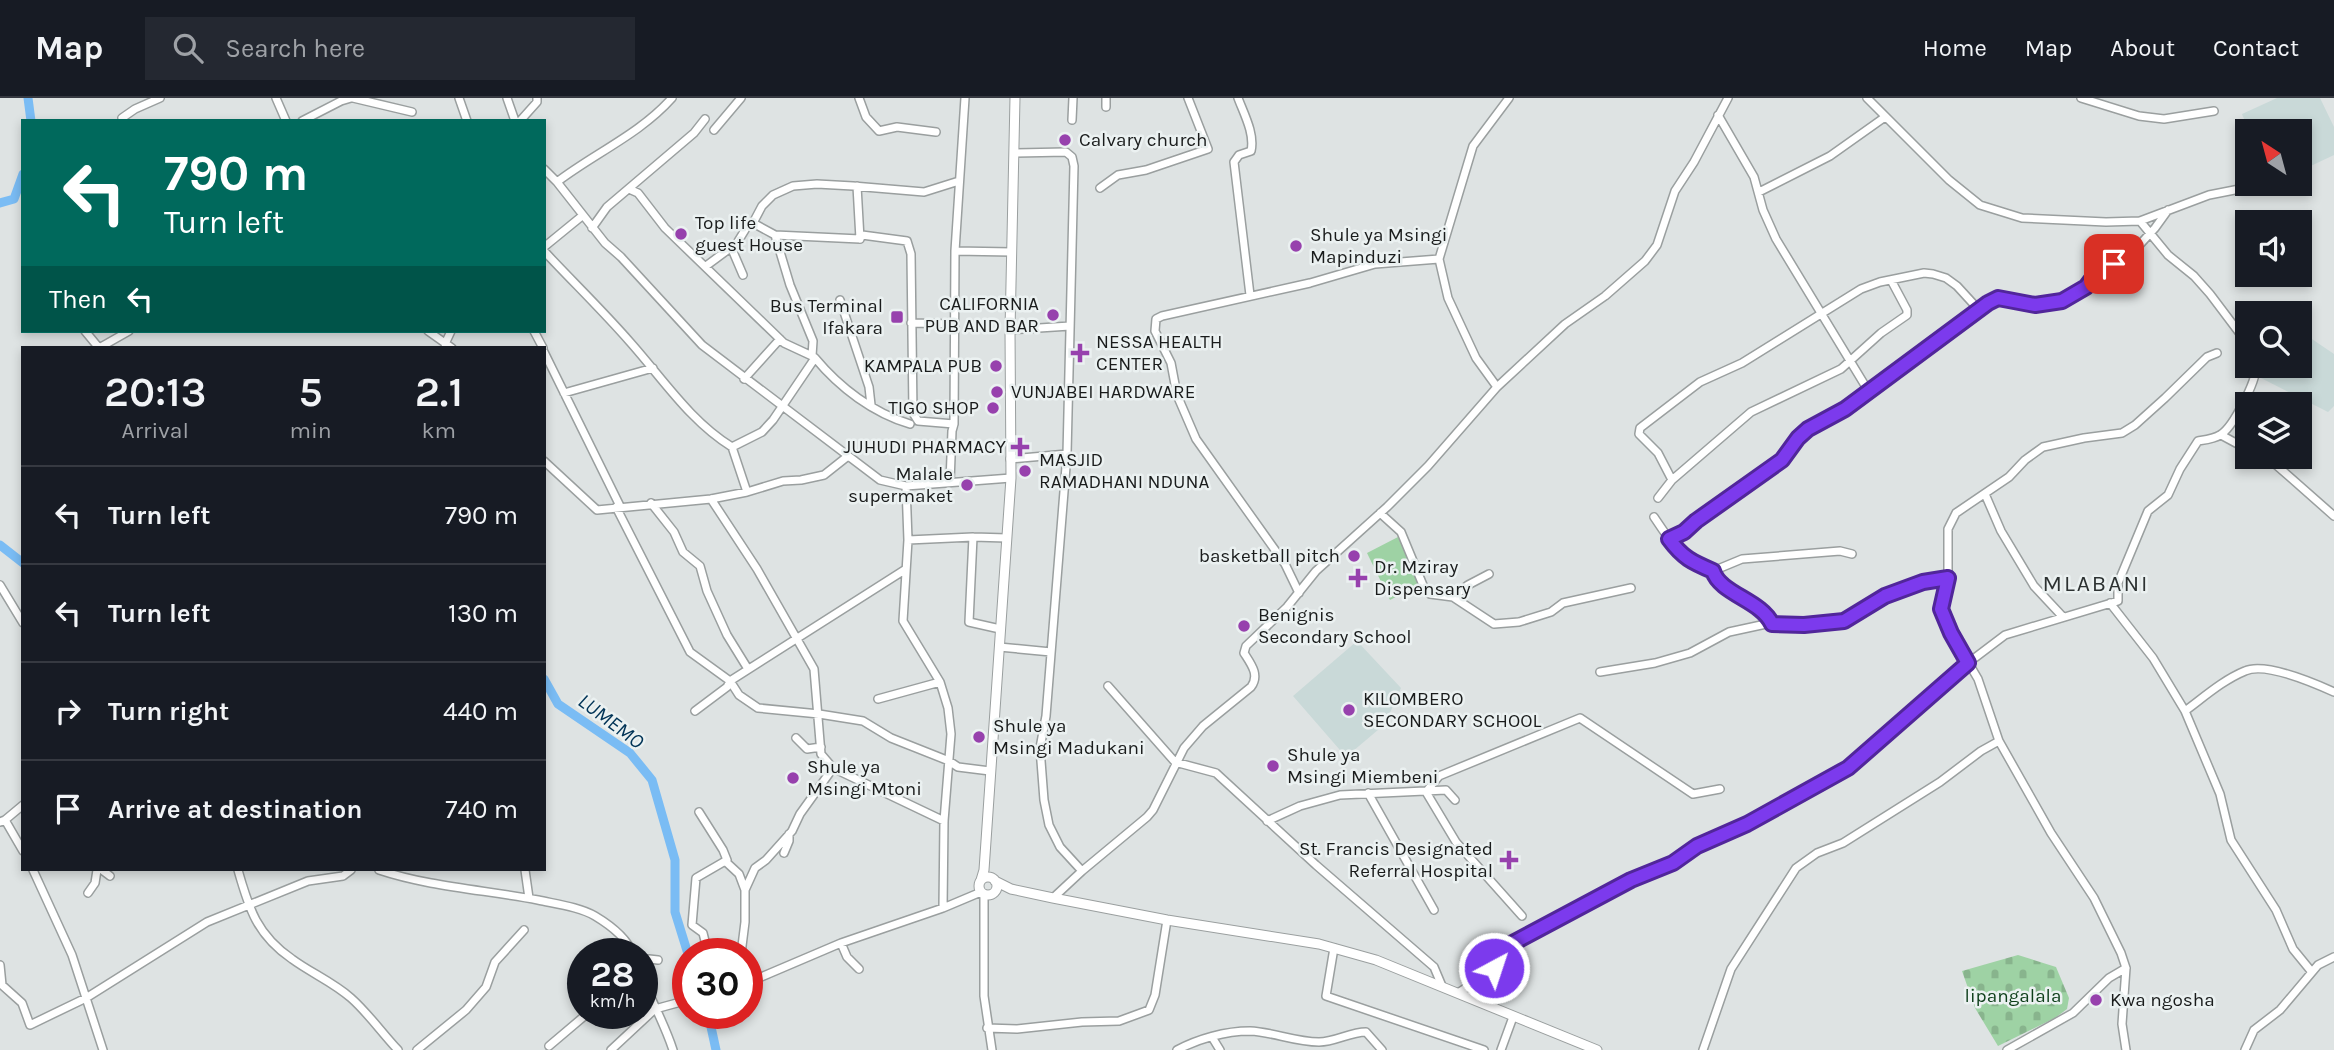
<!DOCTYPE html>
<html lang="en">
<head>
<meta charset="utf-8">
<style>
  :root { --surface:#171b24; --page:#242831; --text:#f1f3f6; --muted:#9ea1a6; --line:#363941 }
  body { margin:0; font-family:Karla,sans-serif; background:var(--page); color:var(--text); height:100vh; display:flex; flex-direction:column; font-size:26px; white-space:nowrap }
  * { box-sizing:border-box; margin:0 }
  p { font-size:23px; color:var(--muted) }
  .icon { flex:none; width:38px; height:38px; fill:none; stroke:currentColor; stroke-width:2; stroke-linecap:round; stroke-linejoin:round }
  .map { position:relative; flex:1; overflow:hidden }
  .drawer { position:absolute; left:21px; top:248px; width:525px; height:525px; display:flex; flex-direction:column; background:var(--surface); border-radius:0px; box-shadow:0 4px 10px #0003 }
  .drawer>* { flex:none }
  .guide { position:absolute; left:21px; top:21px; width:525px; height:214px; border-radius:0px; box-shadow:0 4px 10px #0003; background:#00695c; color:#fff; overflow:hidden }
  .needle { width:46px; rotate:324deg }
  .tools { position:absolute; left:2235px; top:21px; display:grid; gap:14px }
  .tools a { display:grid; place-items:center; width:77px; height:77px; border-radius:0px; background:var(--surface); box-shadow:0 4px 10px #0003; font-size:35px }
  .speed { position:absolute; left:567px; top:840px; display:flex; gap:14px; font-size:35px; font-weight:700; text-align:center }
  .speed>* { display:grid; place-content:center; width:91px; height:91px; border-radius:50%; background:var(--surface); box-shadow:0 4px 10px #0003; line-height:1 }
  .speed small { font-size:18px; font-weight:400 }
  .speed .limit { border:10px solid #d22; background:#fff; color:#111 }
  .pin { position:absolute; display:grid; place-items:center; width:60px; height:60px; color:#fff; margin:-30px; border-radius:14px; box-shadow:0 4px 10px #0006 }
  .me { position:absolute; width:77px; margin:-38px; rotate:40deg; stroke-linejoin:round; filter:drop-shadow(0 0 5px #0008) }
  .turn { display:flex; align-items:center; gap:24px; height:147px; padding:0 28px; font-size:32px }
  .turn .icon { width:91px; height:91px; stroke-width:2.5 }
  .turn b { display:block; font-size:49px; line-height:60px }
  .then { display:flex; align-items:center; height:66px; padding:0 28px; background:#0003; gap:14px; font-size:26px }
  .eta { display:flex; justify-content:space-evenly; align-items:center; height:119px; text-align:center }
  .eta b { font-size:42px; font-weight:600; line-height:49px }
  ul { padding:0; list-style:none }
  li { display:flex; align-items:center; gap:21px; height:98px; padding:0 28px; border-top:2px solid var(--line) }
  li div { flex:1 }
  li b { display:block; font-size:26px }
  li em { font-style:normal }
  header { display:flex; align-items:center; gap:42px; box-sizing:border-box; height:98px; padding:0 35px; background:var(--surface); border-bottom:2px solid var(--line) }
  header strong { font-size:33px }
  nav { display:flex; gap:38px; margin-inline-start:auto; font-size:24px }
  .search { width:490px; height:63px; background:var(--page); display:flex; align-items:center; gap:18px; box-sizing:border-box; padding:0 24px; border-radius:0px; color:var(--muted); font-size:26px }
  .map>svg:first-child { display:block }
  .built { fill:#c9d9d8 }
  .cemetery { fill:url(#cemetery-stones) }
  .garden { fill:#9ed2a4 }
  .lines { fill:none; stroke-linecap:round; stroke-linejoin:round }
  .river { stroke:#7abcf4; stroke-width:9 }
  .minor-casing { stroke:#9a9f9f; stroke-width:10 }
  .major-casing { stroke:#9a9f9f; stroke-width:11 }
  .minor { stroke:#fff; stroke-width:7 }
  .major { stroke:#fff; stroke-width:9 }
  .route-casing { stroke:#51269a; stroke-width:18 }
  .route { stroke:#7c3aed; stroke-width:12 }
  .poi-dot { fill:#9741ad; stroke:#ebf1f1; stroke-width:2.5 }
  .labels { text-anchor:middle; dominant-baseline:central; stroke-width:5; stroke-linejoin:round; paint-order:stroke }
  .poi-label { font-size:19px; fill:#1a1c1c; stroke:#ebf1f1; text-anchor:start }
  .park-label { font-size:19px; fill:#0d3e19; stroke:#ebf1f1 }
  .water-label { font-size:21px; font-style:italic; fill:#003356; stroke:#ebf1f1 }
  .quarter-label { font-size:23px; letter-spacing:2px; fill:#2d3232; stroke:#ebf1f1 }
</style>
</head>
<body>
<header>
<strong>Map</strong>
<div class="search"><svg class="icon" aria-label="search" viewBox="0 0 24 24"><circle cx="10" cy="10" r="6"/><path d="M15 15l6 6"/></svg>Search here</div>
<nav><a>Home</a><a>Map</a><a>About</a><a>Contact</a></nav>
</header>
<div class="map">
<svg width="2334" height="952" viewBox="0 0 2334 952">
  <defs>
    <pattern id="cemetery-stones" width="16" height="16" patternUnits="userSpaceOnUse" patternTransform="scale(1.75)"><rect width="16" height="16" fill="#9ed2a4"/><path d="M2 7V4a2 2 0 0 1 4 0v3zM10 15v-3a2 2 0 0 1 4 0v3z" fill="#88b48d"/></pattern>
  </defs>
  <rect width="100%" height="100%" fill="#dee3e3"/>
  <!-- built -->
  <path class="built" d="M 2277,0 L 2320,0 L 2334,29 L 2334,57 L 2300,73 L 2300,33 L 2249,33 L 2242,16 Z
    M 2300,233 L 2334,256 L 2334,308 L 2328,314 L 2259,279 L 2261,268 L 2300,268 Z
    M 1357,543 L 1401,590 L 1385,626 L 1346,659 L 1293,598 Z"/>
  <!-- cemetery -->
  <path class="cemetery" d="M 2018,857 L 2056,869 L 2069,900 L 2067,911 L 2055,920 L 1998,948 L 1975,910 L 1962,873 Z"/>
  <!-- garden -->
  <path class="garden" d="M 1398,439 L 1421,486 L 1390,502 L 1367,455 Z"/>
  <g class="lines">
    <!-- river -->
    <path class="river" d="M 28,0 L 31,23
      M 0,105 L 14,101 L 23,76
      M 0,447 L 23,465
      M 544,581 L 558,606 L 630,655 L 652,682 L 675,762 L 675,814 L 688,856
      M 708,915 L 716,952"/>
    <defs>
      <path id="minor" d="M 276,0 L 286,23
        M 353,0 L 412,14
        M 459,0 L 467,23
        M 507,0 L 515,23
        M 672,0 C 640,36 595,55 557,84 L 605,145 L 621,159 L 702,247 L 880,382 L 906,388
        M 859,0 L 866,19 L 879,33 L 897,29 L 936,34
        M 1106,0 L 1106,9
        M 1238,0 C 1244,16 1255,36 1251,53 L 1239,57 L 1234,64 L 1250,197
        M 1867,0 L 1949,82 L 1980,107 L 2022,120 L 2106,124 L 2140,123 L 2209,97 L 2265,86
        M 2081,0 L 2139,18 L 2164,21 L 2214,13
        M 1718,17 L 1754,79 L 1763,112 L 1776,141 L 1869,294
        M 122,20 L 135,11 L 160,0
        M 1072,22 L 1073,0
        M 302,23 L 341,3 L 351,0
        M 520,23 L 537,4 L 537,0
        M 714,32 L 741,0
        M 1015,55 L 1066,54 L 1072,59 L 1074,68 L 1067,356 L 1046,618 L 1040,650 L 1044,702 L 1049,727 L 1060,749 L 1082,773
        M 544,71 L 557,84
        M 1100,90 L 1118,77 L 1146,72 L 1208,51 L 1188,0
        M 629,91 L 638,95 L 665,130 L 784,245 L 812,258
        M 1759,94 L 1830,58 L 1885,19
        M 2140,123 L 2168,157 L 2194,178 L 2210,196 L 2247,245
        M 592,130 L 607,109 L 694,35 L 705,21
        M 775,137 L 860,141 L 857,88
        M 860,141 L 862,137 L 907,143 L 911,156 L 913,315 L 918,323 L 954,326
        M 544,149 L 582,118
        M 731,149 L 743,177
        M 544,153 C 573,184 603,213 630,244 C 663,281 690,323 732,349 L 747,394
        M 955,153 L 1012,154
        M 706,168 L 737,145 L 748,127 L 753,125
        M 840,202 L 869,289 L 871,307
        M 911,225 L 954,226
        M 1010,232 L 1070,228
        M 85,233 L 99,250
        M 428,233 L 452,250
        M 534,233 L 543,250
        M 445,246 L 451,233
        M 99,250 L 129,233
        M 544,254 L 620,408
        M 815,260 C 840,290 873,315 910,326
        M 744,281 L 780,241
        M 1497,289 L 1476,260 L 1448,200 L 1439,161 L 1473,48 L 1509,0
        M 564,295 L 653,270
        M 2221,337 L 2247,351
        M 732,349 L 762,334 L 773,322 L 815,260 L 812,258 L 813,243 L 790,187 L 775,137 L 753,125 L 762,108 L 773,97 L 793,88 L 817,86 L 853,88 L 924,94 L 959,83
        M 2261,359 L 2275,366 L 2334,418
        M 1010,361 L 1067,356
        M 544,363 L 597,412 L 711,401 L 747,394 L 783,383 L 801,382 L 824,377 L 848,358
        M 1672,382 L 1658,355 L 1639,336 L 1640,330 L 1700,284 L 1742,265 L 1861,191 L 1880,184 L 1924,175 L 1933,176 L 1946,180 L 1957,188 L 1979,212
        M 950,384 L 952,333 L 954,326 L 955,153 L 965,0
        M 1985,396 L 2001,433 L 2034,488 L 2063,519
        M 1658,400 L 1672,382 L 1751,314 L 1841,271 L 1881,235 L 1907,217 L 1907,212 L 1891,182
        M 711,401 L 757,471 L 814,571 L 821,656 L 833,670 L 944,723
        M 651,405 L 674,434 L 683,454 L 700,468 L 707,493 L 727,537 L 748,571
        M 616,409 L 690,554 L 730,583 L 906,471
        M 1380,415 L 1401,434 L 1425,492 L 1430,496 L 1453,499 L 1494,526 L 1519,524 L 1551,514 L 1563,505 L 1631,490
        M 1654,419 C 1675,450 1678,458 1713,473 C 1721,496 1762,502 1772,526
        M 973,439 L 969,524 L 1000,531
        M 1007,440 L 973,439 L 908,442 L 906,388 L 1011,380
        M 1669,441 L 1684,434 L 1696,423 L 1782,362 L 1798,340 L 1808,331 L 1845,311 L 1988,205 L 1998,200 L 2034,207 L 2062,203 L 2086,189 L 2095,177 L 2133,154 L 2155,130 L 2168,112
        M 908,442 L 903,523 L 940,584 L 948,610 L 951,636 L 944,723 L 943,810
        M 1713,473 L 1742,461 L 1840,453 L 1852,456
        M 0,487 L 23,525
        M 1299,495 L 1285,466 L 1196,341 L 1177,297 L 1171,265 L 1155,233 L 1156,221 L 1162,218 L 1310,185 L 1375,166 L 1439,161
        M 1453,499 L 1468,487 L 1489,476
        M 2110,505 L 2153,560 L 2185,613 L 2220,696 L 2231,742 L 2276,812 L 2293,851 L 2311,873
        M 999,549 L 1051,554
        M 1600,574 L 1655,565 L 1690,555 L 1729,534 L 1766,526 L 1804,527 L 1844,523 L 1885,498 L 1923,484 L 1948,480
        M 1108,588 L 1175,664 L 1216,675 L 1316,767 L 1434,869 L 1442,888
        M 878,601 L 940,584
        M 695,613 L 727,589 L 730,583 L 739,597 L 758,610 L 819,616 L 863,623 L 891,640 L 949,663 L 958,669 L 990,673
        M 2185,613 C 2204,599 2223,582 2245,573 C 2265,564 2314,585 2334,594
        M 796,640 L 807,651 L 821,649
        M 1368,695 L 1434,812
        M 699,714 L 723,752 L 727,762 L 696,780 L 692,827 L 703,835 L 707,851 L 731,855
        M 5,722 L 23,753
        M 1267,723 L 1300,708 L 1340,697 L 1446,692 L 1455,702
        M 0,724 L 5,722 L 23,707
        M 784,755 L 789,743 L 789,736
        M 725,763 L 739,776 L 745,792
        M 33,772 L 72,857 L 103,952
        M 102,772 L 110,778
        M 238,772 C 249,811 257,837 292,861 C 311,875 333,884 351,900 C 368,915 382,935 398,952
        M 379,772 C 430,789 486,792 538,802 C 556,806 580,809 595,818 C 610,827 627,840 633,856
        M 525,772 L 529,800
        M 88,795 L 95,785 L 97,772
        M 984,796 L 984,898 L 992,952
        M 1053,800 L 1082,773 L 1147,719 L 1153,712 L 1184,650 L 1203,628 L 1251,589 C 1260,577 1251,566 1244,555 L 1246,548 L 1287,509 L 1316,473 L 1387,409 L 1428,368 L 1497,289 L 1565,226 L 1605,198 L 1645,163 L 1657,147 L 1675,93 L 1694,64 L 1728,0
        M 1522,818 L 1456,744 L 1426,694 L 1439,678 L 1580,620 L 1693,696 L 1720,691
        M 841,845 L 847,859 L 859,871
        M 1334,850 L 1326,898 L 1484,952
        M 741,856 L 745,824 L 745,792 L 755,770 L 766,762 L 792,733 L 800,716 L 833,670
        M 642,866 L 649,861 L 658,862
        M 0,867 L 2,887 L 22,905 L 30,927 L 86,900 L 207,824 L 308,783 L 343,778 L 351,772
        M 642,879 C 652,904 665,927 673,952
        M 747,885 L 841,845 L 943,810 L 981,794
        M 1458,895 L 1491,874 L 1501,853 L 1511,846 L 1631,782 L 1673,765 L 1697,748 L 1747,726 L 1848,670 L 1968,565 L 2005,537 L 2118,503 L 2118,485 L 2148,413 L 2168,397 L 2180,371 L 2198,343 C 2204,342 2214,341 2220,337 C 2233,330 2257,282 2256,268
        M 987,930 L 1017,931 L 1082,924 L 1119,923 L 1149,912 L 1155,897 L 1167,822
        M 1212,939 L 1220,952
        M 549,948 L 588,915
        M 417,952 L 466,912 L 486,889 L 495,864 L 524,832
        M 611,952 L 655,911 L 688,902
        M 1177,952 C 1198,941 1225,933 1250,933 C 1273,934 1295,944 1319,944 C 1335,944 1350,934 1366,934 L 1382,952
        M 1501,952 L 1513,919
        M 1703,952 L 1731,871 L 1796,770 L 1817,755 L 1843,745 L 1940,684 L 1981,653 L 1999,643
        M 2007,952 L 2073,915 L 2109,880 L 2126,870
        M 2126,952 L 2122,926 L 2126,870 L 2121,855 L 2094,800 L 2051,735 L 1999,643 L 1978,581 L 1951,535 L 1941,511 L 1948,480 L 1948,431 L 1956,415 L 2009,379 L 2025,362 L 2043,349 L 2084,340 L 2122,335 L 2135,327 L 2165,300 L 2207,259 L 2217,255
        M 2245,952 L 2254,932 L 2280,912 L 2318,867 L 2334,859"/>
      <path id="major" d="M979 788a9 9 0 1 1 18 0a9 9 0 1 1-18 0Z
        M 981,782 L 984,772 L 1011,380 L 1010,232 L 1015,0
        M 995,783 L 1011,791 L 1053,800 L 1167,822 L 1319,846 L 1376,862 L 1597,952"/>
    </defs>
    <!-- minor casing -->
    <use href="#minor" class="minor-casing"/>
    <!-- major casing -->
    <use href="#major" class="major-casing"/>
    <!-- minor -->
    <use href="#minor" class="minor"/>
    <!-- major -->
    <use href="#major" class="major"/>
  </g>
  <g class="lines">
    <defs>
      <path id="route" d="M 1494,870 L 1501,853 L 1511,846 L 1631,782 L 1673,765 L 1697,748 L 1747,726 L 1848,670 L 1968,565 L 1951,535 L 1941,511 L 1948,480 L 1923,484 L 1885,498 L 1844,523 L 1804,527 L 1772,526 C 1761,502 1720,496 1713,473 C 1692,464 1683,460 1669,441 L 1684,434 L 1696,423 L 1782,362 L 1798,340 L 1808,331 L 1845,311 L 1988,205 L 1998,200 L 2035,207 L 2062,203 L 2086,189 L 2095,177 L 2114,166"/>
    </defs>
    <!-- route casing -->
    <use href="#route" class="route-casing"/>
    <!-- route -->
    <use href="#route" class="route"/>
  </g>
  <!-- markers -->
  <g class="poi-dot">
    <circle cx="1065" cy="42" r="7"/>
    <circle cx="681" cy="136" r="7"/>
    <circle cx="1296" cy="148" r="7"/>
    <circle cx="1053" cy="217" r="7"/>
    <rect x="890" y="212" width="14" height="14" rx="3.5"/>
    <path d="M1076.5 244.5h7v7h7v7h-7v7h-7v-7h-7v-7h7z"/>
    <circle cx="996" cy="268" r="7"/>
    <circle cx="997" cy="294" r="7"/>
    <circle cx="993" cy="310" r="7"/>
    <path d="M1016.5 338.5h7v7h7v7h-7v7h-7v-7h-7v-7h7z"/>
    <circle cx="1025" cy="373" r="7"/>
    <circle cx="967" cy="387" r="7"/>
    <circle cx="1354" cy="458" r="7"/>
    <path d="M1354.5 469.5h7v7h7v7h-7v7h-7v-7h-7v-7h7z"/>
    <circle cx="1244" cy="528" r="7"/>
    <circle cx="1349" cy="612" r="7"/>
    <circle cx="979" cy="639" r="7"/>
    <circle cx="1273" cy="668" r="7"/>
    <circle cx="793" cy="680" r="7"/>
    <path d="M1505.5 751.5h7v7h7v7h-7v7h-7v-7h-7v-7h7z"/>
    <circle cx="2096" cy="902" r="7"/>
  </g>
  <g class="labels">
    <!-- poi labels -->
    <g class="poi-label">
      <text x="1079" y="42">Calvary church</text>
      <text x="695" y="125">Top life<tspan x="695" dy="22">guest House</tspan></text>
      <text x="1310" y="137">Shule ya Msingi<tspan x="1310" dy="22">Mapinduzi</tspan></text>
      <text x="1039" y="206" text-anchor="end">CALIFORNIA<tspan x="1039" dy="22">PUB AND BAR</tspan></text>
      <text x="883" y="208" text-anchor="end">Bus Terminal<tspan x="883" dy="22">Ifakara</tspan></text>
      <text x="1096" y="244">NESSA HEALTH<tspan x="1096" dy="22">CENTER</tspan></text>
      <text x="982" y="268" text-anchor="end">KAMPALA PUB</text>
      <text x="1011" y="294">VUNJABEI HARDWARE</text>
      <text x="979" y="310" text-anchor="end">TIGO SHOP</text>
      <text x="1006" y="349" text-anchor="end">JUHUDI PHARMACY</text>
      <text x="1039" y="362">MASJID<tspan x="1039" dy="22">RAMADHANI NDUNA</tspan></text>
      <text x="953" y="376" text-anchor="end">Malale<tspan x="953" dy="22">supermaket</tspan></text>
      <text x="1340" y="458" text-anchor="end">basketball pitch</text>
      <text x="1374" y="469">Dr. Mziray<tspan x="1374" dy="22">Dispensary</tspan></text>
      <text x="1258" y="517">Benignis<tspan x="1258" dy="22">Secondary School</tspan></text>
      <text x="1363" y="601">KILOMBERO<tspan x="1363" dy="22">SECONDARY SCHOOL</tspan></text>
      <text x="993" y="628">Shule ya<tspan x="993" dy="22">Msingi Madukani</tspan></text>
      <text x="1287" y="657">Shule ya<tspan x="1287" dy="22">Msingi Miembeni</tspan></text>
      <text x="807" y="669">Shule ya<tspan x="807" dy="22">Msingi Mtoni</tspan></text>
      <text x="1493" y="751" text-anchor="end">St. Francis Designated<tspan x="1493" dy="22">Referral Hospital</tspan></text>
      <text x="2110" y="902">Kwa ngosha</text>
    </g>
    <!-- park labels -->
    <g class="park-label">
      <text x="2013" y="898">lipangalala</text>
    </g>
    <!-- water labels -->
    <g class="water-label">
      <text transform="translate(611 623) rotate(37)">LUMEMO</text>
    </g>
    <!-- quarter labels -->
    <g class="quarter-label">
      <text x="2096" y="485">MLABANI</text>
    </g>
  </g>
</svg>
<div class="tools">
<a><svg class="needle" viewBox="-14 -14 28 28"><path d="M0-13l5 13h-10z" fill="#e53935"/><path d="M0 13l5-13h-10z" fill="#9ea1a6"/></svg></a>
<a><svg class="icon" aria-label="sound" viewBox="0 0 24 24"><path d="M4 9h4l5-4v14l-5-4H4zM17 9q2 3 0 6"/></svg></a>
<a><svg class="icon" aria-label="search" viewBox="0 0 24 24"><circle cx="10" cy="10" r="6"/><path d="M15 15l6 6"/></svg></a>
<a><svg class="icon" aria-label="layers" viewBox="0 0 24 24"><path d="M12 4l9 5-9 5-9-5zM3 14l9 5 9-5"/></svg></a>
</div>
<div class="speed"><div>28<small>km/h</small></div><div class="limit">30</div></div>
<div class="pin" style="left:2114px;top:166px;background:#d93025"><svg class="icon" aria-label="arrive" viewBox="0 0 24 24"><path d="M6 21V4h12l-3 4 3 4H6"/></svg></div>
<svg class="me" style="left:1494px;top:870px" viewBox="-20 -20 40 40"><circle r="17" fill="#7c3aed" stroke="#fff" stroke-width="3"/><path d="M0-11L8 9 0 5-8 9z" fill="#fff"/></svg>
<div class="guide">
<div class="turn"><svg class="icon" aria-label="left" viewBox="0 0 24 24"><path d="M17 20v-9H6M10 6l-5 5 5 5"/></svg><div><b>790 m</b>Turn left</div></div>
<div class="then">Then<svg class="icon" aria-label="left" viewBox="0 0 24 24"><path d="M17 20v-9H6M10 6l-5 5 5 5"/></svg></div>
</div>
<section class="drawer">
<div class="eta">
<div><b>20:13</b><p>Arrival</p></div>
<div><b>5</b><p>min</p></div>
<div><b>2.1</b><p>km</p></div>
</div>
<ul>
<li><svg class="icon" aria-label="left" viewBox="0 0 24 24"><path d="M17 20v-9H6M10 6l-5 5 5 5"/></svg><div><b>Turn left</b></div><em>790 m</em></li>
<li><svg class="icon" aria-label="left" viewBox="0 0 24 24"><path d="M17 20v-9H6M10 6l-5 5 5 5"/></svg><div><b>Turn left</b></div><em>130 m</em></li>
<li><svg class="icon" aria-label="right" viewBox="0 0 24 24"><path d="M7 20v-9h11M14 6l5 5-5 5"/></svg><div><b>Turn right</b></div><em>440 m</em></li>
<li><svg class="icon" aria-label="arrive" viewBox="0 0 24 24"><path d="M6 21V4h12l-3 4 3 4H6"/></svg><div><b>Arrive at destination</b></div><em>740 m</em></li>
</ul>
</section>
</div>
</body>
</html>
